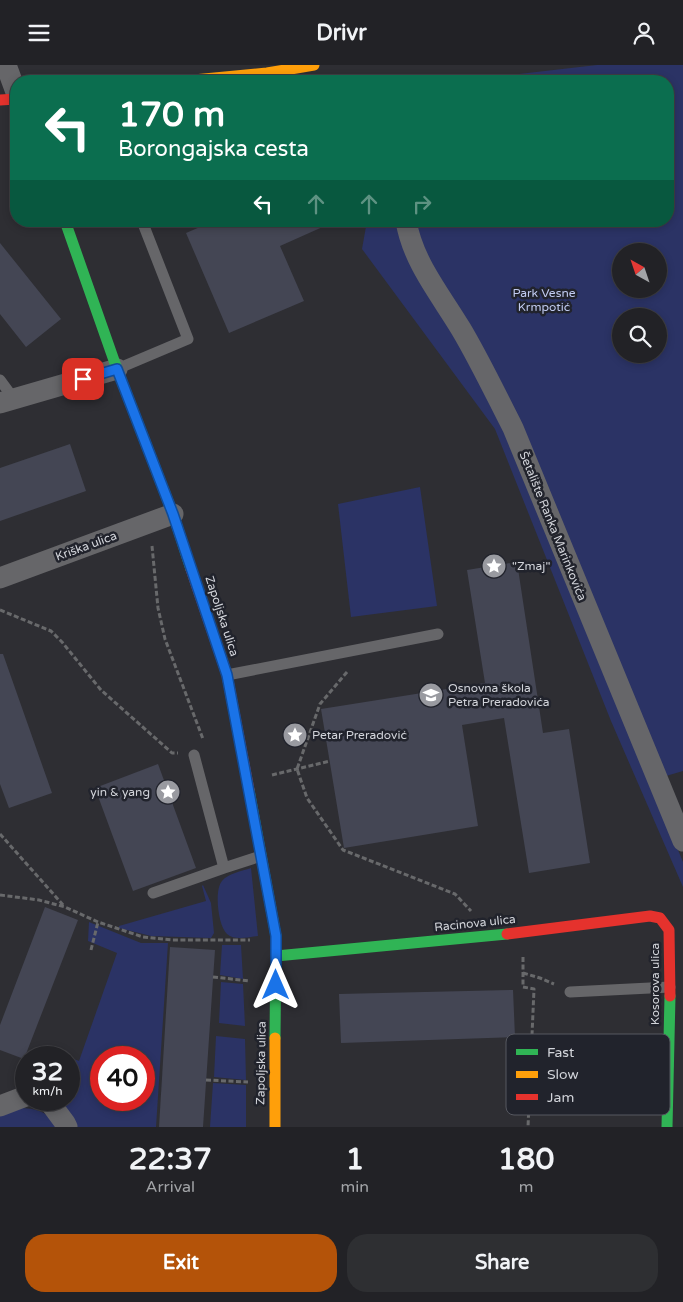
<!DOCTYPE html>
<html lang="en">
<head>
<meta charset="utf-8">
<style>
  :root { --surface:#222226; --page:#2e2f32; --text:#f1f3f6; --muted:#a2a4a7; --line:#3f3f43; --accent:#b45309 }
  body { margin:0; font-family:"Varela Round",sans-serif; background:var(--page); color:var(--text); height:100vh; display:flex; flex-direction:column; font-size:19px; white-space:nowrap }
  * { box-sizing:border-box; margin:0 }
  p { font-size:16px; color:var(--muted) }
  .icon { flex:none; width:28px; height:28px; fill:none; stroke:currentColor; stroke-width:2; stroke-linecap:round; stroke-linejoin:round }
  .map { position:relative; height:1062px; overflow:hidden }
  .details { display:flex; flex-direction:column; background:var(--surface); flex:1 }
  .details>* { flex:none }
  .banner { position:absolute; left:10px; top:10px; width:664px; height:152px; border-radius:20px; box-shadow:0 2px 8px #0003,0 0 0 1px var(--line); background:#0b6e4f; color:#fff; overflow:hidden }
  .needle { width:32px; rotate:320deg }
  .buttons { position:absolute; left:612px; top:178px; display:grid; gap:10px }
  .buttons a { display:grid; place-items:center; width:55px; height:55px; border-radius:50%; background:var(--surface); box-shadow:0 2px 8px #0003,0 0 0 1px var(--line); font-size:25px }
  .speed { position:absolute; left:15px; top:981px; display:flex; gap:10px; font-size:25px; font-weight:700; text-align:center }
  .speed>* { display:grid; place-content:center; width:65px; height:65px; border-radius:50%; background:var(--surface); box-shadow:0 2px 8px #0003,0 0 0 1px var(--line); line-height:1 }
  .speed small { font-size:12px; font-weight:400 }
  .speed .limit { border:8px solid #d22; background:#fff; color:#111 }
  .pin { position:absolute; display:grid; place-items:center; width:42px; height:42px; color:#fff; margin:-21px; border-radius:10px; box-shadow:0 2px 8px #0006 }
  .me { position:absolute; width:55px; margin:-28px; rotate:0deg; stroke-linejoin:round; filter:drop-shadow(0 0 4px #0008) }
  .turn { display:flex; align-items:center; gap:18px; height:105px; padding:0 25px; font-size:22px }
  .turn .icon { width:65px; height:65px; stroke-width:2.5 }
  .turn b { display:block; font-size:35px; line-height:42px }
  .lanes { display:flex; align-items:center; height:48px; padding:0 25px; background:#0003; justify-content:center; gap:25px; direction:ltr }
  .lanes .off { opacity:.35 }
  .eta { display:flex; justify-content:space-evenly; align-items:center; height:85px; text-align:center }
  .eta b { font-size:30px; font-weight:700; line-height:35px }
  .primary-button { display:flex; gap:10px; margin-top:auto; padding:10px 25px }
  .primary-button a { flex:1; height:58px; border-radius:20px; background:var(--accent); color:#fff; font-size:20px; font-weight:700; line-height:58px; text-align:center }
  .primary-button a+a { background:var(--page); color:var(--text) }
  header { display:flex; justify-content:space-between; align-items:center; height:65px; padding:0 25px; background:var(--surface); font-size:22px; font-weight:700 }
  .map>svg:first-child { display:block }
  .green { fill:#2b3365; fill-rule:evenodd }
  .building { fill:#444654 }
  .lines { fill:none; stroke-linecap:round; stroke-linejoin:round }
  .path { stroke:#68696b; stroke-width:3; stroke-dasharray:5 2.5; stroke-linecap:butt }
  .lane { stroke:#666669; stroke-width:11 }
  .street { stroke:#666669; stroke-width:21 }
  .fast { stroke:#30b455; stroke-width:11 }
  .slow { stroke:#ff9f0a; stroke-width:11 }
  .jam { stroke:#e5322d; stroke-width:11 }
  .route-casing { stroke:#114b97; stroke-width:12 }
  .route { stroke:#1a73e8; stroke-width:9 }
  .labels { text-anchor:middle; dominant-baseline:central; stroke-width:5; stroke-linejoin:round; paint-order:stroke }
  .park-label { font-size:12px; fill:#c1cbf0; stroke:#21232c }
  .street-label { font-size:12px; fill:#d2d4da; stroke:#21232c }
  .poi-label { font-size:12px; fill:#d2d4da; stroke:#21232c; text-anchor:start }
  .key { fill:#21232c; stroke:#565860; stroke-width:1 }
  .key-label { font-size:14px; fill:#d2d4da }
</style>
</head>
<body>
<header><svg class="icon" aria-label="menu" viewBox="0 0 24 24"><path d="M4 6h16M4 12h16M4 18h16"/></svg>Drivr<svg class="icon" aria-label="person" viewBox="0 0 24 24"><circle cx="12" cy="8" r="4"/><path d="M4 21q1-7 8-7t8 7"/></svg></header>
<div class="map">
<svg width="683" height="1062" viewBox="0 0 683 1062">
  <rect width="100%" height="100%" fill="#2e2e33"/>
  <!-- green -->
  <path class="green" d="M 597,0 L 683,0 L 683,706 L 666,711 L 426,191 L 415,156 L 668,156 L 668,16 L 457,16 ZM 621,186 L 659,186 L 659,224 L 621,224 ZM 621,251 L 659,251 L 659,289 L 621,289 Z
    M 367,156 L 397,156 L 491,339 L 525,413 L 683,797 L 683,822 L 611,656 L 495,364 L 362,184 Z
    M 420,422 L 437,541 L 351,552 L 338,439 Z
    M 251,803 L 258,871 C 248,872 235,876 227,869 C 218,861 214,825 222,816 C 227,809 242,806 251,803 Z
    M 203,820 L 211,838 L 214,868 L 211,873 L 151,871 L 119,863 L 119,861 L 206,836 L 202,821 Z
    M 89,857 L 141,878 L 168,878 L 156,1062 L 74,1062 L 61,1035 L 69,1035 L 69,992 L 59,992 L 66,991 L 79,996 L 117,888 L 88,876 ZM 101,992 L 144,992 L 144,1035 L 101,1035 Z
    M 222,880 L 241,880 L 243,914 L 220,910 Z
    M 221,917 L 243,919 L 245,961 L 219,958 Z
    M 216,971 L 245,974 L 246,1015 L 214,1012 Z
    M 213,1018 L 246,1020 L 246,1062 L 210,1062 Z
    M 21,1043 C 39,1044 47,1047 58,1062 L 0,1062 L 0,1050 Z"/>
  <!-- building -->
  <path class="building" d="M 214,156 L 336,156 L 280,181 L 304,236 L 229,268 L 186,168 Z
    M 0,178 L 61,254 L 26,282 L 0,249 Z
    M 70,379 L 86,426 L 0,456 L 0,403 Z
    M 517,497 L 543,668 L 569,664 L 590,798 L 529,808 L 504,653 L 462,660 L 478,761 L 344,783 L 321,644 L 485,618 L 467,505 Z
    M 0,589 L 3,589 L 52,728 L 9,743 L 0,719 Z
    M 158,699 L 196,803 L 133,826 L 95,723 Z
    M 45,842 L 78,855 L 24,994 L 0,985 L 0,960 Z
    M 170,882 L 215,885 L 203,1062 L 159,1062 Z
    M 513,925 L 515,972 L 341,978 L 339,929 Z"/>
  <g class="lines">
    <!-- path -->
    <path class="path" d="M 441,16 L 443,11
      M 152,481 L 158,543 L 165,574 L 203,674
      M 0,545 L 51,566 L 62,577 L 101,625 L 172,688 L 178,688
      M 347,607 L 320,639 L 297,704 L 307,733 L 343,785 L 455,829 L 471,846
      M 272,710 L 330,696
      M 0,769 L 64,841
      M 0,830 L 39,835 L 65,842 L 98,857 L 143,872 L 172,875 L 250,875
      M 91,885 L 98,857
      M 523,892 L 523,922 L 534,924 L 528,1062
      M 523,908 L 540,913 L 554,919
      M 213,912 L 250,916
      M 206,1015 L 248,1017"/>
    <!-- lane -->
    <path class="lane" d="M 117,304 L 188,274 L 142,156
      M 0,315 L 14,334
      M 227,610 L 438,569
      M 194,690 L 224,803 L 261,791
      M 153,828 L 224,803
      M 570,927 L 670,922
      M 569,1000 L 668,1001"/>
    <!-- street -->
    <path class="street" d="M 6,0 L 16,27
      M 406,156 C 413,197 440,229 461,264 C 480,296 496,330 513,363 L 683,776
      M 0,338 L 117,304
      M 0,513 L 173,449
      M 48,1035 L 65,1058 L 67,1062
      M 0,1041 L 26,1031"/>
    <!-- fast -->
    <path class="fast" d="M 65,156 L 117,304 L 173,449 L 191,504
      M 249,725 L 276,871 L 275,973
      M 276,891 L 507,869
      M 667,1062 L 670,931"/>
    <!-- slow -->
    <path class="slow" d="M 183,16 L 267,8 L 314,0
      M 275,1062 L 275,973"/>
    <!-- jam -->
    <path class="jam" d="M 0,35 L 16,34
      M 191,504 L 227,610 L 249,725
      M 507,869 L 650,851 L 660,853 L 669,865 L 670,931"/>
  </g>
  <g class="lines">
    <defs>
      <path id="route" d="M 83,314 L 117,304 L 173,449 L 227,610 L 276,871 L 276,920"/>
    </defs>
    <!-- route casing -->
    <use href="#route" class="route-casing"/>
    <!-- route -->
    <use href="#route" class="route"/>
  </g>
  <!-- icons -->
  <defs>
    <symbol id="sight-disc" viewBox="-11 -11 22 22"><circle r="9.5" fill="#999aa0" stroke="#21232c"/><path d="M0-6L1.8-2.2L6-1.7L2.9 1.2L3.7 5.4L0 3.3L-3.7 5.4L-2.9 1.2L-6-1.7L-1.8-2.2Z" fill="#fff"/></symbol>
    <symbol id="school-disc" viewBox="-11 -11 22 22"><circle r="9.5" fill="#999aa0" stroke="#21232c"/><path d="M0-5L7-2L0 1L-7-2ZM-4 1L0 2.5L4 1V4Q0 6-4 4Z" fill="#fff"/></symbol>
  </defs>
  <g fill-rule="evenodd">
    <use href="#sight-disc" x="480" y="487" width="28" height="28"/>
    <use href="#school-disc" x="417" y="616" width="28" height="28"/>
    <use href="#sight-disc" x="281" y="656" width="28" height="28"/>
    <use href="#sight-disc" x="154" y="713" width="28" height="28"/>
  </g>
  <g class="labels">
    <!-- park labels -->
    <g class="park-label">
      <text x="544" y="228">Park Vesne<tspan x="544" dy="14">Krmpotić</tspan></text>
    </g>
    <!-- street labels -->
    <g class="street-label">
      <text transform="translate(553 461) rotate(68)">Šetalište Ranka Marinkovića</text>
      <text transform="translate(86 481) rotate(-20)">Kriška ulica</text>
      <text transform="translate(222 551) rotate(72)">Zapoljska ulica</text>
      <text transform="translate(475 858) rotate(-6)">Racinova ulica</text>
      <text transform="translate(655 919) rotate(-90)">Kosorova ulica</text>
      <text transform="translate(261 998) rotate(-89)">Zapoljska ulica</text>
    </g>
    <!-- poi labels -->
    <g class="poi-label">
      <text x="512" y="501">"Zmaj"</text>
      <text x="448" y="623">Osnovna škola<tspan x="448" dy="14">Petra Preradovića</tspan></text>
      <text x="312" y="670">Petar Preradović</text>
      <text x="150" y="727" text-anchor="end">yin &amp; yang</text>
    </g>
  </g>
  <!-- legend -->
  <rect x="506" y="969" width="164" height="81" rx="8" class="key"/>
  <rect x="516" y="984" width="22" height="6" fill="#30b455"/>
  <rect x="516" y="1006" width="22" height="7" fill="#ff9f0a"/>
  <rect x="516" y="1029" width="22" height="6" fill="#e5322d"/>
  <g class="key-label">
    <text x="547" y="992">Fast</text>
    <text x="547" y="1014">Slow</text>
    <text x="547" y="1037">Jam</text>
  </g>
</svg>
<div class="buttons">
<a><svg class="needle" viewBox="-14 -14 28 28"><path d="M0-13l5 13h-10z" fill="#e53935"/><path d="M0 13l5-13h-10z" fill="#a2a4a7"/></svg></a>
<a><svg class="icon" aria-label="search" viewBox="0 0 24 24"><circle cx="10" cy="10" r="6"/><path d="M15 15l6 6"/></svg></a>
</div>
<div class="speed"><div>32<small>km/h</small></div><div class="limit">40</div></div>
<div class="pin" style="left:83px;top:314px;background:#d93025"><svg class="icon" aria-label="arrive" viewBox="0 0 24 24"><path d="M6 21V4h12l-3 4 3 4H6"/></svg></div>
<svg class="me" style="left:276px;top:920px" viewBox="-20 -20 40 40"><path d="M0-17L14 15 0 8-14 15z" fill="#1a73e8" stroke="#fff" stroke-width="4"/></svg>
<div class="banner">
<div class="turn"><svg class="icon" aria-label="left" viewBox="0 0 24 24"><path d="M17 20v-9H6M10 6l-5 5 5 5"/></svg><div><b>170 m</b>Borongajska cesta</div></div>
<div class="lanes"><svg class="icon" aria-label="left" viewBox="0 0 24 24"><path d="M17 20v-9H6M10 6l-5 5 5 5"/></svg><svg class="icon off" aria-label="ahead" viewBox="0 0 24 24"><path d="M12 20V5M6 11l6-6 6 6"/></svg><svg class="icon off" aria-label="ahead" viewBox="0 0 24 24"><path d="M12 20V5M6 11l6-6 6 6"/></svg><svg class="icon off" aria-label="right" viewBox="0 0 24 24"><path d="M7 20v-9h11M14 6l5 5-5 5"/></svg></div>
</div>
</div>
<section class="details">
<div class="eta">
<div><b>22:37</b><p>Arrival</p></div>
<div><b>1</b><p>min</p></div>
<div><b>180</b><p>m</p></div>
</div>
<div class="primary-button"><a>Exit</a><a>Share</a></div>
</section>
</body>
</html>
